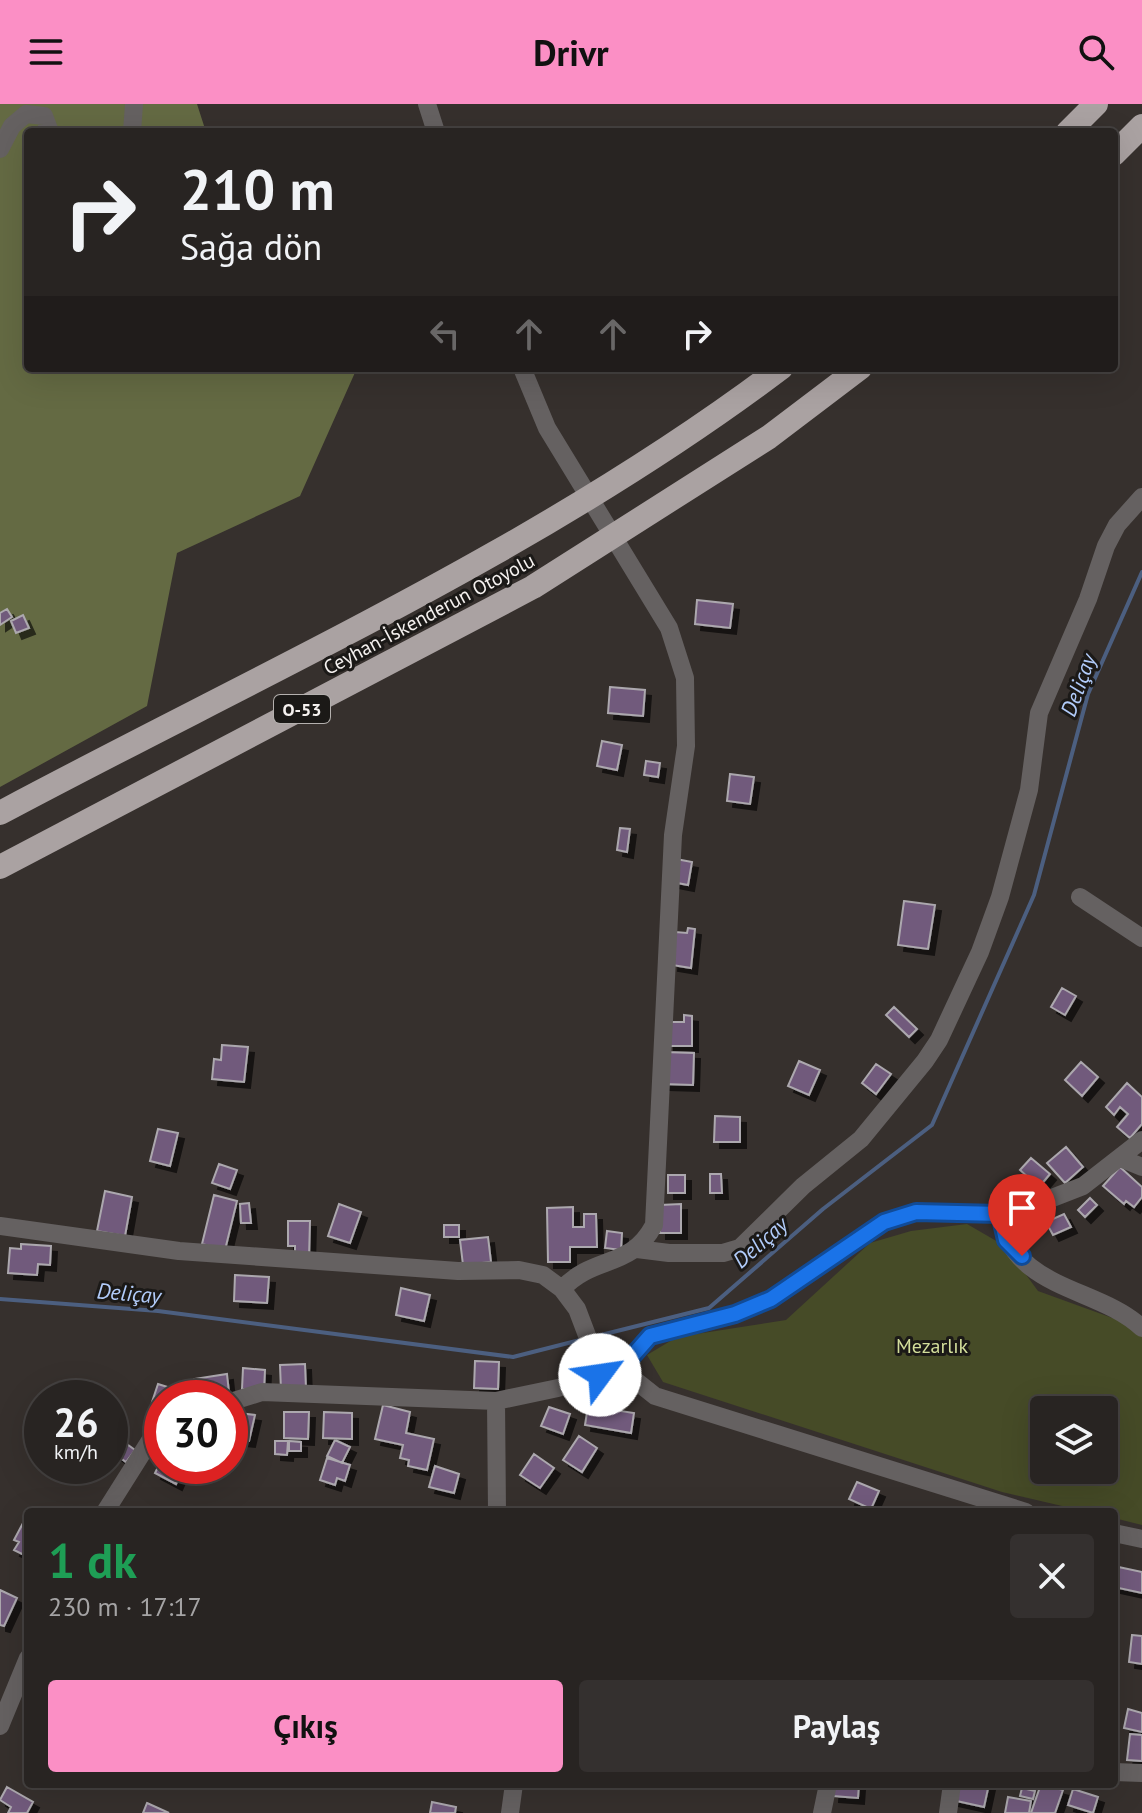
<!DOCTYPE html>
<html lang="tr">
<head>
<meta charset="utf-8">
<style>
  :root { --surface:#282422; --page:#34302f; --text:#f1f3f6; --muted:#a5a4a5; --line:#444140; --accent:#fb8fc5 }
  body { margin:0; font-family:"PT Sans",sans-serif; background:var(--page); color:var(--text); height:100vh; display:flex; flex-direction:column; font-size:30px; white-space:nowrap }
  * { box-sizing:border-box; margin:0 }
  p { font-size:26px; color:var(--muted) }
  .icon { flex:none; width:44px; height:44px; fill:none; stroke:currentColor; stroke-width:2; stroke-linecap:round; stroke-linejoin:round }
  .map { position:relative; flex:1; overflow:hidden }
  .panel { position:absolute; left:24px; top:1404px; width:1094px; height:280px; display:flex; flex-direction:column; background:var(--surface); border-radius:8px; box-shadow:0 8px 32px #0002,0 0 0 2px var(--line) }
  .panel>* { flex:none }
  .guide { position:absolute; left:24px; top:24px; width:1094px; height:244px; border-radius:8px; box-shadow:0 8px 32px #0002,0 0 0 2px var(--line); background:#282422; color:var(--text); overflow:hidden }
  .buttons { position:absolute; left:1030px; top:1292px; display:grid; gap:16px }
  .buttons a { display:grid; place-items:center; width:88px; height:88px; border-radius:8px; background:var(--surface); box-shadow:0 8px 32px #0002,0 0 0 2px var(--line); font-size:40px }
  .speed { position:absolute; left:24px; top:1276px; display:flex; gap:16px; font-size:40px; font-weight:700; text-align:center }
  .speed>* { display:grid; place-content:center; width:104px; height:104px; border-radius:50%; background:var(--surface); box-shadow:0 8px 32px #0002,0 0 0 2px var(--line); line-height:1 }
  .speed small { font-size:20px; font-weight:400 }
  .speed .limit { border:12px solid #d22; background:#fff; color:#111 }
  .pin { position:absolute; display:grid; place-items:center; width:68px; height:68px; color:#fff; margin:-82px -34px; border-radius:50% 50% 50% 0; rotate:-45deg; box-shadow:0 0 8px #0007 }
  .pin .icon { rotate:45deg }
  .me { position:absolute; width:88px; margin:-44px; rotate:59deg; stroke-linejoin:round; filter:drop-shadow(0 0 6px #0008) }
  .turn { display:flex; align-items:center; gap:28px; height:168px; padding:0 24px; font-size:36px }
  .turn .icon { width:104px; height:104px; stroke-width:2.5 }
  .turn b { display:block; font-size:56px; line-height:68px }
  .lanes { display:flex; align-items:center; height:76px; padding:0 24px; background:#0003; justify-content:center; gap:40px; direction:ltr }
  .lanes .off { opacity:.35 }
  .round { display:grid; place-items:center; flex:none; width:84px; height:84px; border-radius:8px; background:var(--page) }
  .head { display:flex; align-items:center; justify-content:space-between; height:136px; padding:0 24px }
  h1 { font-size:48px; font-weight:800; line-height:60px; color:#1e9e55 }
  .cta { display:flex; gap:16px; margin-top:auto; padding:16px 24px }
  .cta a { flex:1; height:92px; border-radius:8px; background:var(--accent); color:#111; font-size:32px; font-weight:800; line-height:92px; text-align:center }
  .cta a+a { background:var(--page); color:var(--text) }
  header { display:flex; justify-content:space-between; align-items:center; height:104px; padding:0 24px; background:var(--accent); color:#111; font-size:36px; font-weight:800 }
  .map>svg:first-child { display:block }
  .green { fill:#464b27; fill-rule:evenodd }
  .forest { fill:#646a43 }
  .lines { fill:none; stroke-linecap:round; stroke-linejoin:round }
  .stream { stroke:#4c5f80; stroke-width:4 }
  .building { fill:#715a7b; stroke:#aca8ae; stroke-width:2; filter:url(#shadow) }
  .minor { stroke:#656161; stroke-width:18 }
  .highway { stroke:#aaa2a2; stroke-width:24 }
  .route-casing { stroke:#114b97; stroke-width:20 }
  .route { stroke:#1a73e8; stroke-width:14 }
  .labels { text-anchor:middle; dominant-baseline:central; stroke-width:6; stroke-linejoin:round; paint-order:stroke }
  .shield { fill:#1b1917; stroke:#b4b0ae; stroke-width:2 }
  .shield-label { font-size:18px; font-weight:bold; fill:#f5f1ef }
  .street-label { font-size:20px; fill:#f5f1ef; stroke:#1b1917 }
  .park-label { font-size:20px; fill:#d3de9b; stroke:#1b1917 }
  .water-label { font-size:22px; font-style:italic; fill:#b1cbf9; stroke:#1b1917 }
</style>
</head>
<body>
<header><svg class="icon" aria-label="menu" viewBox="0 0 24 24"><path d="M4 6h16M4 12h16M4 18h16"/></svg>Drivr<svg class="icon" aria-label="search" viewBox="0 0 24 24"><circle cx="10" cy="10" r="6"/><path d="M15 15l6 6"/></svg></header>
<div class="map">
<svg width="1142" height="1709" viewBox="0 0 1142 1709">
  <defs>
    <filter id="shadow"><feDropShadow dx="6" dy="6" stdDeviation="0" flood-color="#0009"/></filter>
  </defs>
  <rect width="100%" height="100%" fill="#36302d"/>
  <!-- green -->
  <path class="green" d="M 967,1120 L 1005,1142 L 1038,1187 L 1129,1220 L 1142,1232 L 1142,1421 L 1114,1414 L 1114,1408 L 1088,1408 L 1002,1388 L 663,1278 L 647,1251 L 677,1233 L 786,1216 L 870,1139 L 911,1127 ZM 1044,1306 L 1104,1306 L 1104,1366 L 1044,1366 Z"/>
  <!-- forest -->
  <path class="forest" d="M 0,0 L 197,0 L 206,28 L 28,28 L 28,264 L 357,264 L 300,392 L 177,449 L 147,602 L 0,683 Z"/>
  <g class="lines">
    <!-- stream -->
    <path class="stream" d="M 0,1195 L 158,1207 L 513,1253 L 584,1235
      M 593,1233 L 709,1204 L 823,1105 L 932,1021 L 1034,791 L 1088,590 L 1142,468"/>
  </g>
  <!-- building -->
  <path class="building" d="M 697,496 L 733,500 L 730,524 L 695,520 Z
    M 7,505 L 12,513 L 0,521 L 0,509 Z
    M 23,511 L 29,524 L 16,529 L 11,517 Z
    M 610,583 L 645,586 L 643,612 L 608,609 Z
    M 602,637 L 622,641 L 617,666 L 597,662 Z
    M 646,657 L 660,659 L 658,673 L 644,671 Z
    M 730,670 L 754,673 L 750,700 L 727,697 Z
    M 620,724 L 630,725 L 627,748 L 617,746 Z
    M 676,755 L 692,758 L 688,781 L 672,778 Z
    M 904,797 L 935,801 L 928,845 L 898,841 Z
    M 688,824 L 695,825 L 691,864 L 672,861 L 676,828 L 687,829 Z
    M 1062,884 L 1076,892 L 1065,911 L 1051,903 Z
    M 894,903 L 917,925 L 909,933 L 886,911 Z
    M 684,911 L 692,912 L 692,942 L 668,942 L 668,918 L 684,918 Z
    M 222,941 L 248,943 L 244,978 L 212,975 L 214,955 L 221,956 Z
    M 664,948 L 694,949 L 693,981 L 663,980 Z
    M 799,957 L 820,966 L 809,991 L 788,982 Z
    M 1081,958 L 1098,973 L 1082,992 L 1065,976 Z
    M 876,960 L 891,970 L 876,990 L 862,979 Z
    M 1127,979 L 1142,993 L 1142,1020 L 1130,1034 L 1117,1023 L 1128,1010 L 1120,1003 L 1114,1011 L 1106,1003 Z
    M 715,1012 L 740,1013 L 740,1038 L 714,1038 Z
    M 158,1025 L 178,1029 L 170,1062 L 150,1057 Z
    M 1066,1043 L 1083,1063 L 1065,1079 L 1047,1059 Z
    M 1031,1054 L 1050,1070 L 1039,1083 L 1020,1066 Z
    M 219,1060 L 237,1066 L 230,1085 L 212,1079 Z
    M 1120,1063 L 1142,1083 L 1142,1093 L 1134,1103 L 1126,1097 L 1124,1100 L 1103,1082 Z
    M 710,1070 L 721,1070 L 722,1089 L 710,1089 Z
    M 668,1071 L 685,1071 L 685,1089 L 668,1089 Z
    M 105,1087 L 132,1093 L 125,1132 L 97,1127 Z
    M 214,1091 L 237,1097 L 225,1146 L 202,1140 Z
    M 1090,1094 L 1097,1101 L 1085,1113 L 1078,1106 Z
    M 249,1099 L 251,1119 L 241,1119 L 240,1100 Z
    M 339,1100 L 361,1108 L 350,1139 L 328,1132 Z
    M 681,1100 L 681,1129 L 660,1129 L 660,1101 Z
    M 573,1103 L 573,1123 L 584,1123 L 584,1110 L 596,1110 L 597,1143 L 570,1143 L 570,1158 L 548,1158 L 547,1104 Z
    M 1064,1110 L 1071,1123 L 1053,1131 L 1046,1118 Z
    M 288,1117 L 310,1117 L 309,1154 L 295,1154 L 295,1142 L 288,1142 Z
    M 444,1121 L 459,1121 L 459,1133 L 444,1133 Z
    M 607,1127 L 622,1129 L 621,1146 L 605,1144 Z
    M 488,1133 L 491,1158 L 463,1161 L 460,1136 Z
    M 21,1140 L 51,1142 L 50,1161 L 38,1160 L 37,1171 L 8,1169 L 10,1144 L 21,1145 Z
    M 235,1171 L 269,1173 L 267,1199 L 234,1197 Z
    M 401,1184 L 430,1191 L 424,1217 L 396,1211 Z
    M 475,1257 L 499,1258 L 498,1285 L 474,1284 Z
    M 305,1260 L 306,1285 L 281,1287 L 280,1261 Z
    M 243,1264 L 265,1266 L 264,1287 L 242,1285 Z
    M 227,1270 L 229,1289 L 196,1294 L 194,1275 Z
    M 158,1280 L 180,1287 L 178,1294 L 162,1294 L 162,1301 L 152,1298 Z
    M 383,1301 L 410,1308 L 406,1329 L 434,1335 L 427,1366 L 408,1362 L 409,1356 L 400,1354 L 403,1341 L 375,1335 Z
    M 588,1302 L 634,1309 L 631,1329 L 585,1321 Z
    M 549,1303 L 570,1310 L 563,1330 L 541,1322 Z
    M 230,1308 L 255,1311 L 249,1337 L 230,1335 Z
    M 284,1308 L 309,1308 L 308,1335 L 284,1334 Z
    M 324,1308 L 352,1309 L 352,1335 L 323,1334 Z
    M 579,1332 L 597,1344 L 582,1368 L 563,1356 Z
    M 335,1336 L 350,1343 L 342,1359 L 327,1352 Z
    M 275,1337 L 288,1337 L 287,1351 L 275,1350 Z
    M 289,1337 L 301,1338 L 301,1347 L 289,1347 Z
    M 124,1338 L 135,1346 L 126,1358 L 115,1350 Z
    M 534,1350 L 554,1364 L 540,1384 L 520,1371 Z
    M 327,1354 L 350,1361 L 345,1377 L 337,1374 L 335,1381 L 320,1376 Z
    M 162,1355 L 162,1362 L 189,1362 L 187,1366 L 183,1364 L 176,1380 L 155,1369 Z
    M 435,1362 L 459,1370 L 454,1389 L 429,1383 Z
    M 857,1378 L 879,1387 L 871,1405 L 849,1395 Z
    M 23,1419 L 28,1421 L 28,1453 L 14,1446 L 19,1438 L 14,1436 Z
    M 1114,1462 L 1142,1468 L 1142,1489 L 1114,1483 Z
    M 0,1486 L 17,1494 L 4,1522 L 0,1521 Z
    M 1132,1531 L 1142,1532 L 1142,1560 L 1129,1558 Z
    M 1128,1605 L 1142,1609 L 1142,1628 L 1124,1624 Z
    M 1130,1630 L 1142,1631 L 1142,1657 L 1127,1656 Z
    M 834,1680 L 859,1680 L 858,1694 L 833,1692 Z
    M 955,1680 L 989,1680 L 984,1703 L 952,1696 Z
    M 1041,1680 L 1063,1686 L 1055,1709 L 1031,1709 Z
    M 7,1683 L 33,1698 L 27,1709 L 8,1709 L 11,1703 L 0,1696 Z
    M 1022,1684 L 1035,1687 L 1033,1695 L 1020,1692 Z
    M 1073,1685 L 1098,1693 L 1093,1709 L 1068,1701 Z
    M 1008,1693 L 1031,1697 L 1029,1709 L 1005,1709 Z
    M 432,1698 L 456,1703 L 455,1709 L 430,1709 Z
    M 147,1699 L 169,1709 L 143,1709 Z"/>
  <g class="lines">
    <!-- minor -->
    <path class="minor" d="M 427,0 L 436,28
      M 132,28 L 134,0
      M 0,45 L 12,22 L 26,10 L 44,12 L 50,28
      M 522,264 L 547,324 L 669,524 L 685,574 L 686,642 L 673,731 L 654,1121 C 630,1166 595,1150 562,1185
      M 1080,793 L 1142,834
      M 1120,1054 L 1142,1063
      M 1000,1110 C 1012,1187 1098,1182 1142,1224
      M 0,1122 L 179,1147 L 458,1167 L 519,1166 L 543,1171 L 562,1185 L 577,1205 L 596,1255 L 621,1265 L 655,1292 L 1026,1408
      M 637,1145 L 669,1149 L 723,1149 L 740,1144 L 803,1082 L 861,1035 L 925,957 L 939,936 L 980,848 L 1000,793 L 1029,686 L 1039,609 L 1088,495 L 1106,442 L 1117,421 L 1142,393
      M 496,1297 L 497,1408
      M 230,1298 L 262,1288 L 496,1297 L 558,1284 L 621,1265 L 650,1232 L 735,1210 L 771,1195 L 884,1118 L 916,1108 L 1000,1110 L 1047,1096 L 1083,1082 L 1142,1036
      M 105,1408 L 151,1335 L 162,1328
      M 1114,1429 L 1142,1435
      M 0,1622 L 28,1554
      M 1114,1668 L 1142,1669
      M 510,1709 L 514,1680
      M 822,1709 L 828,1680
      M 948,1709 L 952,1680"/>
    <!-- highway -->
    <path class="highway" d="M 1068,28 L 1096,0
      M 1114,50 L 1142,22
      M 0,709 C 264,568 541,445 781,264
      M 0,763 L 533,483 L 769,333 L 860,264"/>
  </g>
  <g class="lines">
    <defs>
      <path id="route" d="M 600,1271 L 621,1265 L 650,1232 L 735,1210 L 771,1195 L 884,1118 L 916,1108 L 1000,1110 L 1006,1136 L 1022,1152"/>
    </defs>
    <!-- route casing -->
    <use href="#route" class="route-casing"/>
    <!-- route -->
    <use href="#route" class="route"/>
  </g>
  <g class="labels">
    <!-- shield labels -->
    <rect class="shield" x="274" y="591" width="56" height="28" rx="6"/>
    <g class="shield-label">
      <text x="302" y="605">O-53</text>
    </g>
    <!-- street labels -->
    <g class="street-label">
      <text transform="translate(429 510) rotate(-28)">Ceyhan-İskenderun Otoyolu</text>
    </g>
    <!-- park labels -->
    <g class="park-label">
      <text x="932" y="1242">Mezarlık</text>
    </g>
    <!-- water labels -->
    <g class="water-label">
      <text transform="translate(1078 581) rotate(-70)">Deliçay</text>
      <text transform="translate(760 1138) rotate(-41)">Deliçay</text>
      <text transform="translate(129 1189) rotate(5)">Deliçay</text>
    </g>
  </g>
</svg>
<div class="buttons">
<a><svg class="icon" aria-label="layers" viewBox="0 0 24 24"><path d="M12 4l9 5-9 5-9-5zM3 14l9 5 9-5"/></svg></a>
</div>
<div class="speed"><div>26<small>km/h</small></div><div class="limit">30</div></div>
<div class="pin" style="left:1022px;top:1152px;background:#d93025"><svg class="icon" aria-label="arrive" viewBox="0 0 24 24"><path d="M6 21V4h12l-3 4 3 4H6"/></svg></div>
<svg class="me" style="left:600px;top:1271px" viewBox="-20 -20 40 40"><circle r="19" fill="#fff"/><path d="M0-13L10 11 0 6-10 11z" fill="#1a73e8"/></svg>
<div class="guide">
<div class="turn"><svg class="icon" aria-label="right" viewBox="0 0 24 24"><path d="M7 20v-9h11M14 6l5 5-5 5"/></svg><div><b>210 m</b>Sağa dön</div></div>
<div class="lanes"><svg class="icon off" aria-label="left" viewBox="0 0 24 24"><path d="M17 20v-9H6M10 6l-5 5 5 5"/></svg><svg class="icon off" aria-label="ahead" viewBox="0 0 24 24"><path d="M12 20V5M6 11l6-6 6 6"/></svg><svg class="icon off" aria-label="ahead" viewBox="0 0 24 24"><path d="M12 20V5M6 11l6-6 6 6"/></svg><svg class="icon" aria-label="right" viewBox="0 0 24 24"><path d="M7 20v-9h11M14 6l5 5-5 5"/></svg></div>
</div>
<section class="panel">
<div class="head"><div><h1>1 dk</h1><p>230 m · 17:17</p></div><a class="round"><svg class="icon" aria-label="close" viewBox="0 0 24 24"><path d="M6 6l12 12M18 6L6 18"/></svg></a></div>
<div class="cta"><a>Çıkış</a><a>Paylaş</a></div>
</section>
</div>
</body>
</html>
